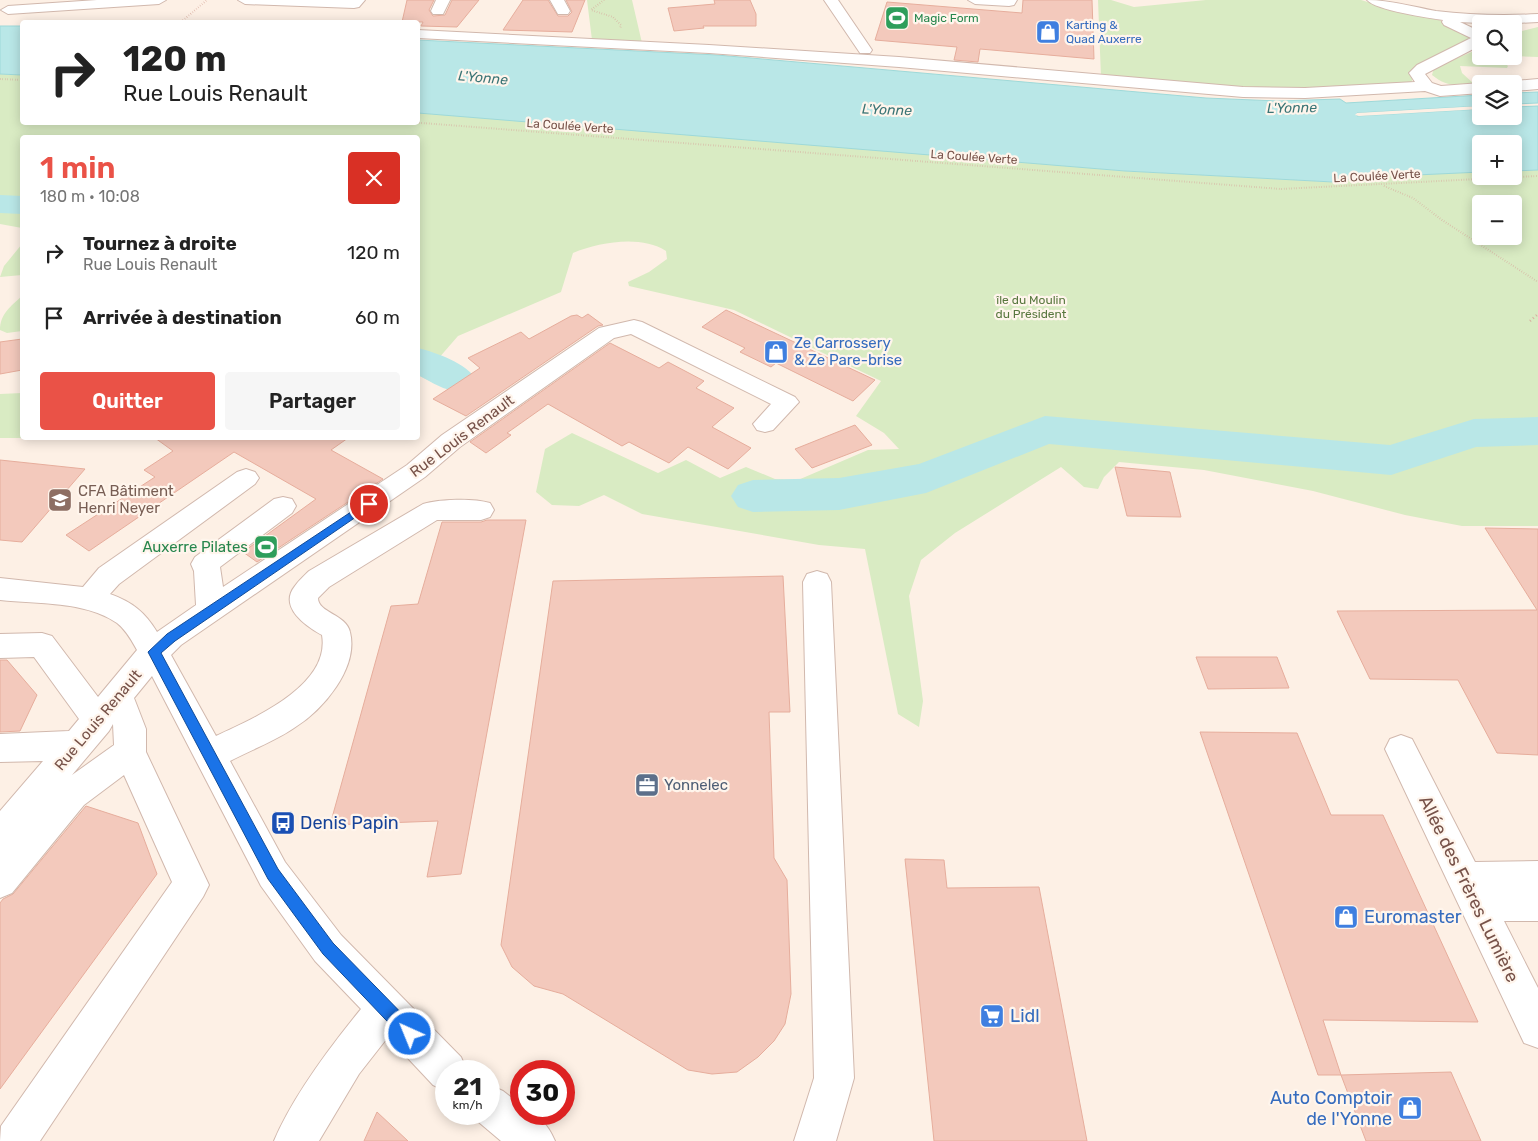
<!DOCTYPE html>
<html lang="fr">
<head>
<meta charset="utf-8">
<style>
  :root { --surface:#fff; --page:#f6f6f6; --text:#222; --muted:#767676; --accent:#ea5247 }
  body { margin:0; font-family:Rubik,sans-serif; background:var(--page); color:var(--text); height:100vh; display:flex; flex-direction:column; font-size:19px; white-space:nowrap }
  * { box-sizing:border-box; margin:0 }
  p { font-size:16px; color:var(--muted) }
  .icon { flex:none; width:28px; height:28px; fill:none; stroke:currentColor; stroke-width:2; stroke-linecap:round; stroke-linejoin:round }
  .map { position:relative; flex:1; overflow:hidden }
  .sheet { position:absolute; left:20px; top:135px; width:400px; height:305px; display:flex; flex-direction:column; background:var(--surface); border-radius:5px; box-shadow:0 2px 12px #0003 }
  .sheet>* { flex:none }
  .banner { position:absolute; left:20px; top:20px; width:400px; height:105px; border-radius:5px; box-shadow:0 2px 12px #0003; background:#fff; color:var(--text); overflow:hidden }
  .buttons { position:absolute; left:1472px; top:15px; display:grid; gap:10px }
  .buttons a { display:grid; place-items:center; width:50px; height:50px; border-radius:5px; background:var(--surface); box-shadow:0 2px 12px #0003; font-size:25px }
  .speed { position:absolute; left:435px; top:1060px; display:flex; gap:10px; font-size:25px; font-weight:700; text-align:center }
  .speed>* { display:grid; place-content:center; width:65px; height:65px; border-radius:50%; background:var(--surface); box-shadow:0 2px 12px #0003; line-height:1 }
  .speed small { font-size:12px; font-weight:400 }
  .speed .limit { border:8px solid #d22; background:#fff; color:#111 }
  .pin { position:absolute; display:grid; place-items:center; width:42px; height:42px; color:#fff; margin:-21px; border:2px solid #fff; border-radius:50%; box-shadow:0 1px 5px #0007 }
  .me { position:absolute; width:55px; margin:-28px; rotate:316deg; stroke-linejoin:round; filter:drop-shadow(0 0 4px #0008) }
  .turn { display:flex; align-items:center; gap:18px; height:105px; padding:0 20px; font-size:22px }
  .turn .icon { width:65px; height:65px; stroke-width:2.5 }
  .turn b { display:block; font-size:35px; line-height:42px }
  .round { display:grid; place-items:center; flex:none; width:52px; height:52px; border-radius:5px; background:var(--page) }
  .headline { display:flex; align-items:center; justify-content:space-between; height:85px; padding:0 20px }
  h1 { font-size:30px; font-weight:600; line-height:38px; color:var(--accent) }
  .action { display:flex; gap:10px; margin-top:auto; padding:10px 20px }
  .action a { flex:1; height:58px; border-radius:5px; background:var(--accent); color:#fff; font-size:20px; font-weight:600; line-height:58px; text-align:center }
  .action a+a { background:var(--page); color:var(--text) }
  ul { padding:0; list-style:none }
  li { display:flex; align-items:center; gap:15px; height:65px; padding:0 20px }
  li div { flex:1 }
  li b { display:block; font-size:19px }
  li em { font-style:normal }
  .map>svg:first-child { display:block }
  .green { fill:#d9ebc3; fill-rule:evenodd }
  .water { fill:#b9e7e7; stroke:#9ed9d9 }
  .pier { fill:#fdf0e5 }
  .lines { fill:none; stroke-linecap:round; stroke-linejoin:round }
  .river { fill:#b9e7e7; fill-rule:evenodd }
  .building { fill:#f3c9bc; stroke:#e6ad9c }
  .minor-casing { stroke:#d1b8ad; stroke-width:2 }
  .path-far1 { stroke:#d8ac9f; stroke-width:2; stroke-dasharray:0.5 2; stroke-linecap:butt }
  .path { stroke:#d8ac9f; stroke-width:2.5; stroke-dasharray:1 3; stroke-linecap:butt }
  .minor { fill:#fff; fill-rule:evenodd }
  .route { fill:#1a73e8; stroke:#114b97 }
  .labels { text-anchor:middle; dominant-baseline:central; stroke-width:4.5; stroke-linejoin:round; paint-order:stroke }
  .far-leisure-label { font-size:12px; fill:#27864d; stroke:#fff5ec; text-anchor:start }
  .far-shop-label { font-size:12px; fill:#366cbe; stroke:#fff5ec; text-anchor:start }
  .far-street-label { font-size:12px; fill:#775249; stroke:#fff5ec }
  .far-park-label { font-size:12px; fill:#58773e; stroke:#fff5ec }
  .far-water-label { font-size:14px; font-style:italic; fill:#3a7475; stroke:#fff5ec }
  .shop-label { font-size:15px; fill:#366cbe; stroke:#fff5ec; text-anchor:start }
  .street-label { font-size:15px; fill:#775249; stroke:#fff5ec }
  .education-label { font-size:15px; fill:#785e54; stroke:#fff5ec; text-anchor:start }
  .leisure-label { font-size:15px; fill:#27864d; stroke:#fff5ec; text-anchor:end }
  .service-label { font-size:15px; fill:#4e5e75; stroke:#fff5ec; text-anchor:start }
  .near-transit-label { font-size:18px; fill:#164399; stroke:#fff5ec; text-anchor:start }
  .near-street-label { font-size:18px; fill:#775249; stroke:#fff5ec }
  .near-shop-label { font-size:18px; fill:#366cbe; stroke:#fff5ec; text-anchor:start }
</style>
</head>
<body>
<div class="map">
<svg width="1538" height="1141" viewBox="0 0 1538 1141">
  <rect width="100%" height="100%" fill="#fdf0e5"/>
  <!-- green -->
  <path class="green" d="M 587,0 L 632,0 L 642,43 L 592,40 Z
    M 1098,0 L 1111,0 L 1134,7 L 1206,0 L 1361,0 L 1405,13 L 1439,20 L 1463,30 L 1476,38 L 1415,69 L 1411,85 L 1306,90 L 1226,90 L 1101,77 Z
    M 1538,27 L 1538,57 L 1514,56 L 1514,33 Z
    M 1481,48 L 1481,56 L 1498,56 L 1508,66 L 1507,68 L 1460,66 L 1462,73 L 1473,83 C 1456,87 1446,86 1432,75 L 1434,68 Z
    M 0,74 L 22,75 L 22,122 L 418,122 L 418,108 L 1125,171 L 1333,182 L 1389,173 L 1481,171 L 1481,176 L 1514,176 L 1514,171 L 1538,170 L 1538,526 L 1462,526 L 1405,515 L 1313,491 L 1204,470 L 1119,462 L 1104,477 L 1098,489 L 1084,487 L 1061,467 L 955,533 L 921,560 L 909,596 L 923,701 L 919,727 L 898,714 L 865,549 L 819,545 L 642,514 L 604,495 L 579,506 L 552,505 L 536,492 L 545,449 L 572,433 L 658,473 L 686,460 L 720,478 L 746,467 L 775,479 L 798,480 L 868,450 L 899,449 L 884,433 L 856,416 L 881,381 L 734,310 L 629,286 L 628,282 L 649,272 L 667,259 L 666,251 C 641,235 600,242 573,253 L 561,292 L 458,336 L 438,359 L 436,384 L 418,375 L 418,138 L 22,138 L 22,228 L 0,224 ZM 1481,204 L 1514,204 L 1514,236 L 1481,236 Z
    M 22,244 L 22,275 L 0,277 L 4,266 Z
    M 22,296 L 22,331 L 7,333 L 0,330 C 0,314 11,306 22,296 Z
    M 22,393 L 22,438 L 33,438 L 0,438 L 0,394 Z"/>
  <!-- water -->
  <path class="water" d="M 0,26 L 22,26 L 22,75 L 0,74 Z
    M 418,40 L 717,55 L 1206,98 L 1278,101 L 1340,99 L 1346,103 L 1481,95 L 1481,106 L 1357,113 L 1357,116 L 1481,109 L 1481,116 L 1514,116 L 1514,107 L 1538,106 L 1538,170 L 1514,171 L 1514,144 L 1481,144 L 1481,172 L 1416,175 L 1389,173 L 1333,182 L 1125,171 L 418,113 Z
    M 1538,92 L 1538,103 L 1514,104 L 1514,93 Z"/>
  <!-- pier -->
  <path class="pier" d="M 1481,106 L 1481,109 L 1359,116 L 1355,115 L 1357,113 Z"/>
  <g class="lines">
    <!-- river -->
    <path class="river" d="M 0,195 L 22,196 L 22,214 L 0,213 Z
      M 418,348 C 437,353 466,363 477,380 L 472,389 C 449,395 437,385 418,375 Z
      M 1045,416 L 1390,445 L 1474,419 L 1538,417 L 1538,445 L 1476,447 L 1391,475 L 1049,444 L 926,493 L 839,510 L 753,512 L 738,507 L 731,496 L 738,485 L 753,480 L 839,478 L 919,464 Z"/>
  </g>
  <!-- building -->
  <path class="building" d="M 407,0 L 434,0 L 429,10 L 433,16 L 445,15 L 452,0 L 479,0 L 457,27 L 421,26 L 423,22 L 402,22 Z
    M 523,0 L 548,0 L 558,16 L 568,16 L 572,12 L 566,0 L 585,0 L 572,32 L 503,30 Z
    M 714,0 L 750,0 L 756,14 L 756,26 L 703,26 L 704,28 L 674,31 L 668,8 L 715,4 Z
    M 1023,0 L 1092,0 L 1094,59 L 980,49 L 978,62 L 954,60 L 957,47 L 875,40 L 887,2 L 1022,13 Z
    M 726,310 L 875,380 L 853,401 L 776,363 L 771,367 L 740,352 L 745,348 L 702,327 Z
    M 588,314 L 603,325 L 598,326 L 466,416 L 433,399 L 480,368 L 468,358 L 521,332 L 529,339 L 571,316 L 577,315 L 582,318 Z
    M 22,339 L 22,370 L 0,374 L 0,342 Z
    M 610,343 L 659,368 L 668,362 L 704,381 L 696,388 L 734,408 L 712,427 L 751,448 L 728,469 L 688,447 L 669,463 L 629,442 L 622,446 L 548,404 L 507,433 L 511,435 L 486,453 L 470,442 Z
    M 855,425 L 872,445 L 812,468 L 795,449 Z
    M 155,438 L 348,438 L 331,450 L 383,479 L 257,562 L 243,552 L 316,499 L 234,452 L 89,551 L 66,535 L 155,477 L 144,470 L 173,451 Z
    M 0,460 L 85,469 L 22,542 L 0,540 Z
    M 1115,467 L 1170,472 L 1181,517 L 1127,516 Z
    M 487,520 L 526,520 L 461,874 L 427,877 L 438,821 L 330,825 L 391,606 L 418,604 L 442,522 L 481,522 Z
    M 1485,528 L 1538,529 L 1538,755 L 1497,753 L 1458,680 L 1370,679 L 1337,611 L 1537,610 Z
    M 783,576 L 790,712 L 769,712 L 774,858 L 787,880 L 791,994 L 785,1024 L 774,1041 L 758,1057 L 737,1072 L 712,1074 L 688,1070 L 563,994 L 534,986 L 512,967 L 501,945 L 553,581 Z
    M 1196,657 L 1277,657 L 1289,688 L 1208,689 Z
    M 0,660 L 7,660 L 37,695 L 20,731 L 0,732 Z
    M 1200,732 L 1297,733 L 1331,815 L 1383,815 L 1478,1022 L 1323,1020 L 1341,1075 L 1318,1075 Z
    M 86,806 L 138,823 L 157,874 L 0,1089 L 0,903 L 3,899 L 13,894 Z
    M 905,859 L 944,860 L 947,888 L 1039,887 L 1087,1141 L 934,1141 Z
    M 1451,1072 L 1481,1141 L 1366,1141 L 1341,1075 Z
    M 377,1112 L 408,1141 L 364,1141 Z"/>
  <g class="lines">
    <defs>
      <path id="minor" d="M 97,0 L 166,0 L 159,4 L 8,14 L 1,10 L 8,6 Z
        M 238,0 L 365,0 L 359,7 L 354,8 L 245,4 Z
        M 436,0 L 450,0 L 443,14 L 433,14 L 431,11 Z
        M 550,0 L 564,0 L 570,11 L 568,14 L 558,14 Z
        M 824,0 L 838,0 L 872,50 L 870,53 L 860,53 Z
        M 968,0 L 1017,0 L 1014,5 L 1009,6 L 975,4 Z
        M 1367,0 C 1391,0 1413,7 1436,11 C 1470,15 1504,16 1538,14 L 1538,22 L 1497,24 L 1460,22 L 1481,32 L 1481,45 L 1425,74 L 1432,83 L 1441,86 L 1481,83 L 1483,84 L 1481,84 L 1481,93 L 1440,96 L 1425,91 L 1305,98 L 1243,97 L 899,67 L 709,53 L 418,38 L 418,30 L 709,45 L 899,57 L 1243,87 L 1305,88 L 1415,82 L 1409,73 L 1417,65 L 1471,38 L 1444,25 L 1442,22 L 1443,20 C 1429,18 1375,10 1367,0 Z
        M 1538,79 L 1538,89 L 1514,91 L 1514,84 L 1508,84 L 1514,81 Z
        M 634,320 L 642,322 L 795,397 L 799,402 L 773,430 L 765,432 L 757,430 L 753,424 L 771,404 L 631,334 L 614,338 L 460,447 L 425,477 L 181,645 L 171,655 L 216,736 C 252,719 331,686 322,635 C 306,626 278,607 295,586 C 299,580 304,576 309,571 L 423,504 C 440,499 473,498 490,503 L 494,510 L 490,517 L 481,520 L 437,520 L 329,587 L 318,598 C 318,613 346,614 350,632 C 359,668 323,710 294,728 C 275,741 251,750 230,761 L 285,862 L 341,935 L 461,1057 L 467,1071 L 446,1071 L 446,1091 L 433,1085 L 388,1037 L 359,1074 L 319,1141 L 274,1141 C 293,1096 330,1047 361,1009 L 315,961 L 261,886 L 152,676 L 134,698 L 146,729 L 146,752 L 209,885 L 203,897 L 40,1141 L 0,1141 L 1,1126 L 172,882 L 124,775 L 84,805 L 12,893 L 0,898 L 0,811 L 43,761 L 0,762 L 0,734 L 69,731 L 79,719 L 34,657 L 0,658 L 0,634 L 42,633 L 52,636 L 98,697 L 137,650 C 132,641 126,630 117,623 C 85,601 37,604 0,600 L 0,578 L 83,587 L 99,568 L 237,472 L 246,469 L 255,472 L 259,478 L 255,484 L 119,584 L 110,594 C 132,602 145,612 157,632 L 196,605 L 194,571 L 191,564 L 195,557 L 274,499 L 283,497 L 292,499 L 296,506 L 292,513 L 220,567 L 223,587 L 407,465 L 442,435 L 599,328 ZM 113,724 L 114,745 L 72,775 L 109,731 Z
        M 817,571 L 827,574 L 831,582 L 854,1078 L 836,1141 L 794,1141 L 814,1078 L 803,582 L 807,574 Z
        M 1401,735 L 1412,739 L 1475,862 L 1538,861 L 1538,921 L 1504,921 L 1538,988 L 1538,1048 L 1524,1043 L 1385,749 L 1390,739 Z
        M 489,1085 L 503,1091 L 521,1105 L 521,1114 C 540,1114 548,1125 555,1141 L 501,1141 L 475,1119 L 472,1114 L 489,1114 Z"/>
    </defs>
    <!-- minor casing -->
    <use href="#minor" class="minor-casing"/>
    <!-- path-far1 -->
    <path class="path-far1" d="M 604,0 L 591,10 L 613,17 L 621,25 L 620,29
      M 181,22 L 207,0
      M 0,79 L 22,80
      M 409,122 L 1281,189 L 1538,176
      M 1384,186 L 1413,198 L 1442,220 L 1538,282"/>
    <!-- path -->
    <path class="path" d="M 1530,321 L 1538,314"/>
    <!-- minor -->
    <use href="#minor" class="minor"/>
  </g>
  <!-- route -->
  <path class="route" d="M 369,500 L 374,504 L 372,506 L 175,641 L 161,653 L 278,869 L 333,943 L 416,1028 L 419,1034 L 416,1040 L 410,1042 L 405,1040 L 323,954 L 268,879 L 148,652 L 167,634 Z"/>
  <!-- icons -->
  <defs>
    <symbol id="stadium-square" viewBox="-11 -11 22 22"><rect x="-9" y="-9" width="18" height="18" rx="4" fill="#2e9e5b" stroke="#fff5ec"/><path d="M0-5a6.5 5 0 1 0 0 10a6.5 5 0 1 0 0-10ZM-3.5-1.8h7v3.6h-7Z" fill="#fff"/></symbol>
    <symbol id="shop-square" viewBox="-11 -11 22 22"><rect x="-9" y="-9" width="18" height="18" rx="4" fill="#3f7fe0" stroke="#fff5ec"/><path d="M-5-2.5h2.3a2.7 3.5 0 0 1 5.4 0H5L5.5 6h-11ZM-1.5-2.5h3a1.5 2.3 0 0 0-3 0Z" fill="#fff"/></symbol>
    <symbol id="university-square" viewBox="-11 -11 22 22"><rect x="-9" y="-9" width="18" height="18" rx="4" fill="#8d6e63" stroke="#fff5ec"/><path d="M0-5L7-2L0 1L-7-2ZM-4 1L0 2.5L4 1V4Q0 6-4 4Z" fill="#fff"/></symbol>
    <symbol id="office-square" viewBox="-11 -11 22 22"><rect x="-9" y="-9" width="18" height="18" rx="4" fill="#5c6f8a" stroke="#fff5ec"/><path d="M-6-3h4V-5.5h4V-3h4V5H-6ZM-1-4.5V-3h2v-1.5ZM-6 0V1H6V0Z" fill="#fff"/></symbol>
    <symbol id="bus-square" viewBox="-11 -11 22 22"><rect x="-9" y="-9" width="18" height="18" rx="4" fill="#1a4fb4" stroke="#fff5ec"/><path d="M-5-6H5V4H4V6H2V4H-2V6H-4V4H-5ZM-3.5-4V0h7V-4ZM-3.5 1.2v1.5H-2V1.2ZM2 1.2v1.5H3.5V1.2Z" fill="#fff"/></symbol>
    <symbol id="supermarket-square" viewBox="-11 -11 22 22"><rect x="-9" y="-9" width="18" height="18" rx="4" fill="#3f7fe0" stroke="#fff5ec"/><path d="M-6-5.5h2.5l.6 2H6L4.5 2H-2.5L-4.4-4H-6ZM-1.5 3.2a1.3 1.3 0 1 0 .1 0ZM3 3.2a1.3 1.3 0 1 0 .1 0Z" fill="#fff"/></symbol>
  </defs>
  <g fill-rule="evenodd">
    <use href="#stadium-square" x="883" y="4" width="28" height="28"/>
    <use href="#shop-square" x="1034" y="18" width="28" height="28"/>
    <use href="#shop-square" x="762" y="338" width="28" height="28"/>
    <use href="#university-square" x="46" y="486" width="28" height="28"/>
    <use href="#stadium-square" x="252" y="533" width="28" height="28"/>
    <use href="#office-square" x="633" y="771" width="28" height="28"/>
    <use href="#bus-square" x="269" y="809" width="28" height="28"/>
    <use href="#shop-square" x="1332" y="903" width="28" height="28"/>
    <use href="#supermarket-square" x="978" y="1002" width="28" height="28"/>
    <use href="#shop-square" x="1396" y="1094" width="28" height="28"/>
  </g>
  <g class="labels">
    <!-- far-leisure labels -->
    <g class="far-leisure-label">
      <text x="914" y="18">Magic Form</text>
    </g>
    <!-- far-shop labels -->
    <g class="far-shop-label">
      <text x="1066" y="25">Karting &amp;<tspan x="1066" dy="14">Quad Auxerre</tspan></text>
    </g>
    <!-- far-street labels -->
    <g class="far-street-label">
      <text transform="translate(570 126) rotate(4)">La Coulée Verte</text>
      <text transform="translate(974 157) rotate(4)">La Coulée Verte</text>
      <text transform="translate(1377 176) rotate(-3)">La Coulée Verte</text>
    </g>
    <!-- far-park labels -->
    <g class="far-park-label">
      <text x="1031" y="300">île du Moulin<tspan x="1031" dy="14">du Président</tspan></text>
    </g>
    <!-- far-water labels -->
    <g class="far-water-label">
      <text transform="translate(483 78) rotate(5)">L'Yonne</text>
      <text transform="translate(1292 108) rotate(-1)">L'Yonne</text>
      <text transform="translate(887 110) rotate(2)">L'Yonne</text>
    </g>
    <!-- shop labels -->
    <g class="shop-label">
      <text x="794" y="343">Ze Carrossery<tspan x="794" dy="17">&amp; Ze Pare-brise</tspan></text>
    </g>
    <!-- street labels -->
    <g class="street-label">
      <text transform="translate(462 436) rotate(-37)">Rue Louis Renault</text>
      <text transform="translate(98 720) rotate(-50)">Rue Louis Renault</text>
    </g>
    <!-- education labels -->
    <g class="education-label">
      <text x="78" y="491">CFA Bâtiment<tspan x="78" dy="17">Henri Neyer</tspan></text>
    </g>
    <!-- leisure labels -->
    <g class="leisure-label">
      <text x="248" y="547">Auxerre Pilates</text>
    </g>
    <!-- service labels -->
    <g class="service-label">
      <text x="664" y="785">Yonnelec</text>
    </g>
    <!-- near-transit labels -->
    <g class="near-transit-label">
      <text x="300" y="823">Denis Papin</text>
    </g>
    <!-- near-street labels -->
    <g class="near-street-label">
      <text transform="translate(1469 889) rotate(64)">Allée des Frères Lumière</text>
    </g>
    <!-- near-shop labels -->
    <g class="near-shop-label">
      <text x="1364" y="917">Euromaster</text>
      <text x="1010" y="1016">Lidl</text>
      <text x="1392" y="1098" text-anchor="end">Auto Comptoir<tspan x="1392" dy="21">de l'Yonne</tspan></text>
    </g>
  </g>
</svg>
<div class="buttons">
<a><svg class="icon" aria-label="search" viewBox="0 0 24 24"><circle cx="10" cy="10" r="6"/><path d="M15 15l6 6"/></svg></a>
<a><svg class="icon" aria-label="layers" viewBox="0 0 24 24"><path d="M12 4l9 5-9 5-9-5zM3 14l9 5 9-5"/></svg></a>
<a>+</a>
<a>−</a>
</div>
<div class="speed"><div>21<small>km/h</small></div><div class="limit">30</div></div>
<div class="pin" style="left:369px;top:504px;background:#d93025"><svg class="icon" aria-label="arrive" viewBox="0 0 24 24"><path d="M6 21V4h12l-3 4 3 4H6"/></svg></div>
<svg class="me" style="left:410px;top:1034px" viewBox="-20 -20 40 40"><circle r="17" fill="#1a73e8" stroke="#fff" stroke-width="3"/><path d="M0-11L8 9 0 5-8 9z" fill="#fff"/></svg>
<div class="banner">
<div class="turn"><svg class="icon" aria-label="right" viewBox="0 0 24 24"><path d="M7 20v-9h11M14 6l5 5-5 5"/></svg><div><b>120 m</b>Rue Louis Renault</div></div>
</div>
<section class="sheet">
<div class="headline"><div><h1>1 min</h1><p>180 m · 10:08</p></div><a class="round" style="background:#d93025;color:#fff"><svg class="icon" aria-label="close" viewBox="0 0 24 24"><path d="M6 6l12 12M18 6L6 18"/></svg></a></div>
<ul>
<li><svg class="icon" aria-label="right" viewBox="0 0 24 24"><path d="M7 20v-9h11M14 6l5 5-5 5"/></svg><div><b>Tournez à droite</b><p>Rue Louis Renault</p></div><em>120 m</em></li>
<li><svg class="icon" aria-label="arrive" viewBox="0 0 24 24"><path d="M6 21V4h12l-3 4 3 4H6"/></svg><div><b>Arrivée à destination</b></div><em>60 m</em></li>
</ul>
<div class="action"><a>Quitter</a><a>Partager</a></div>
</section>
</div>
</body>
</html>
